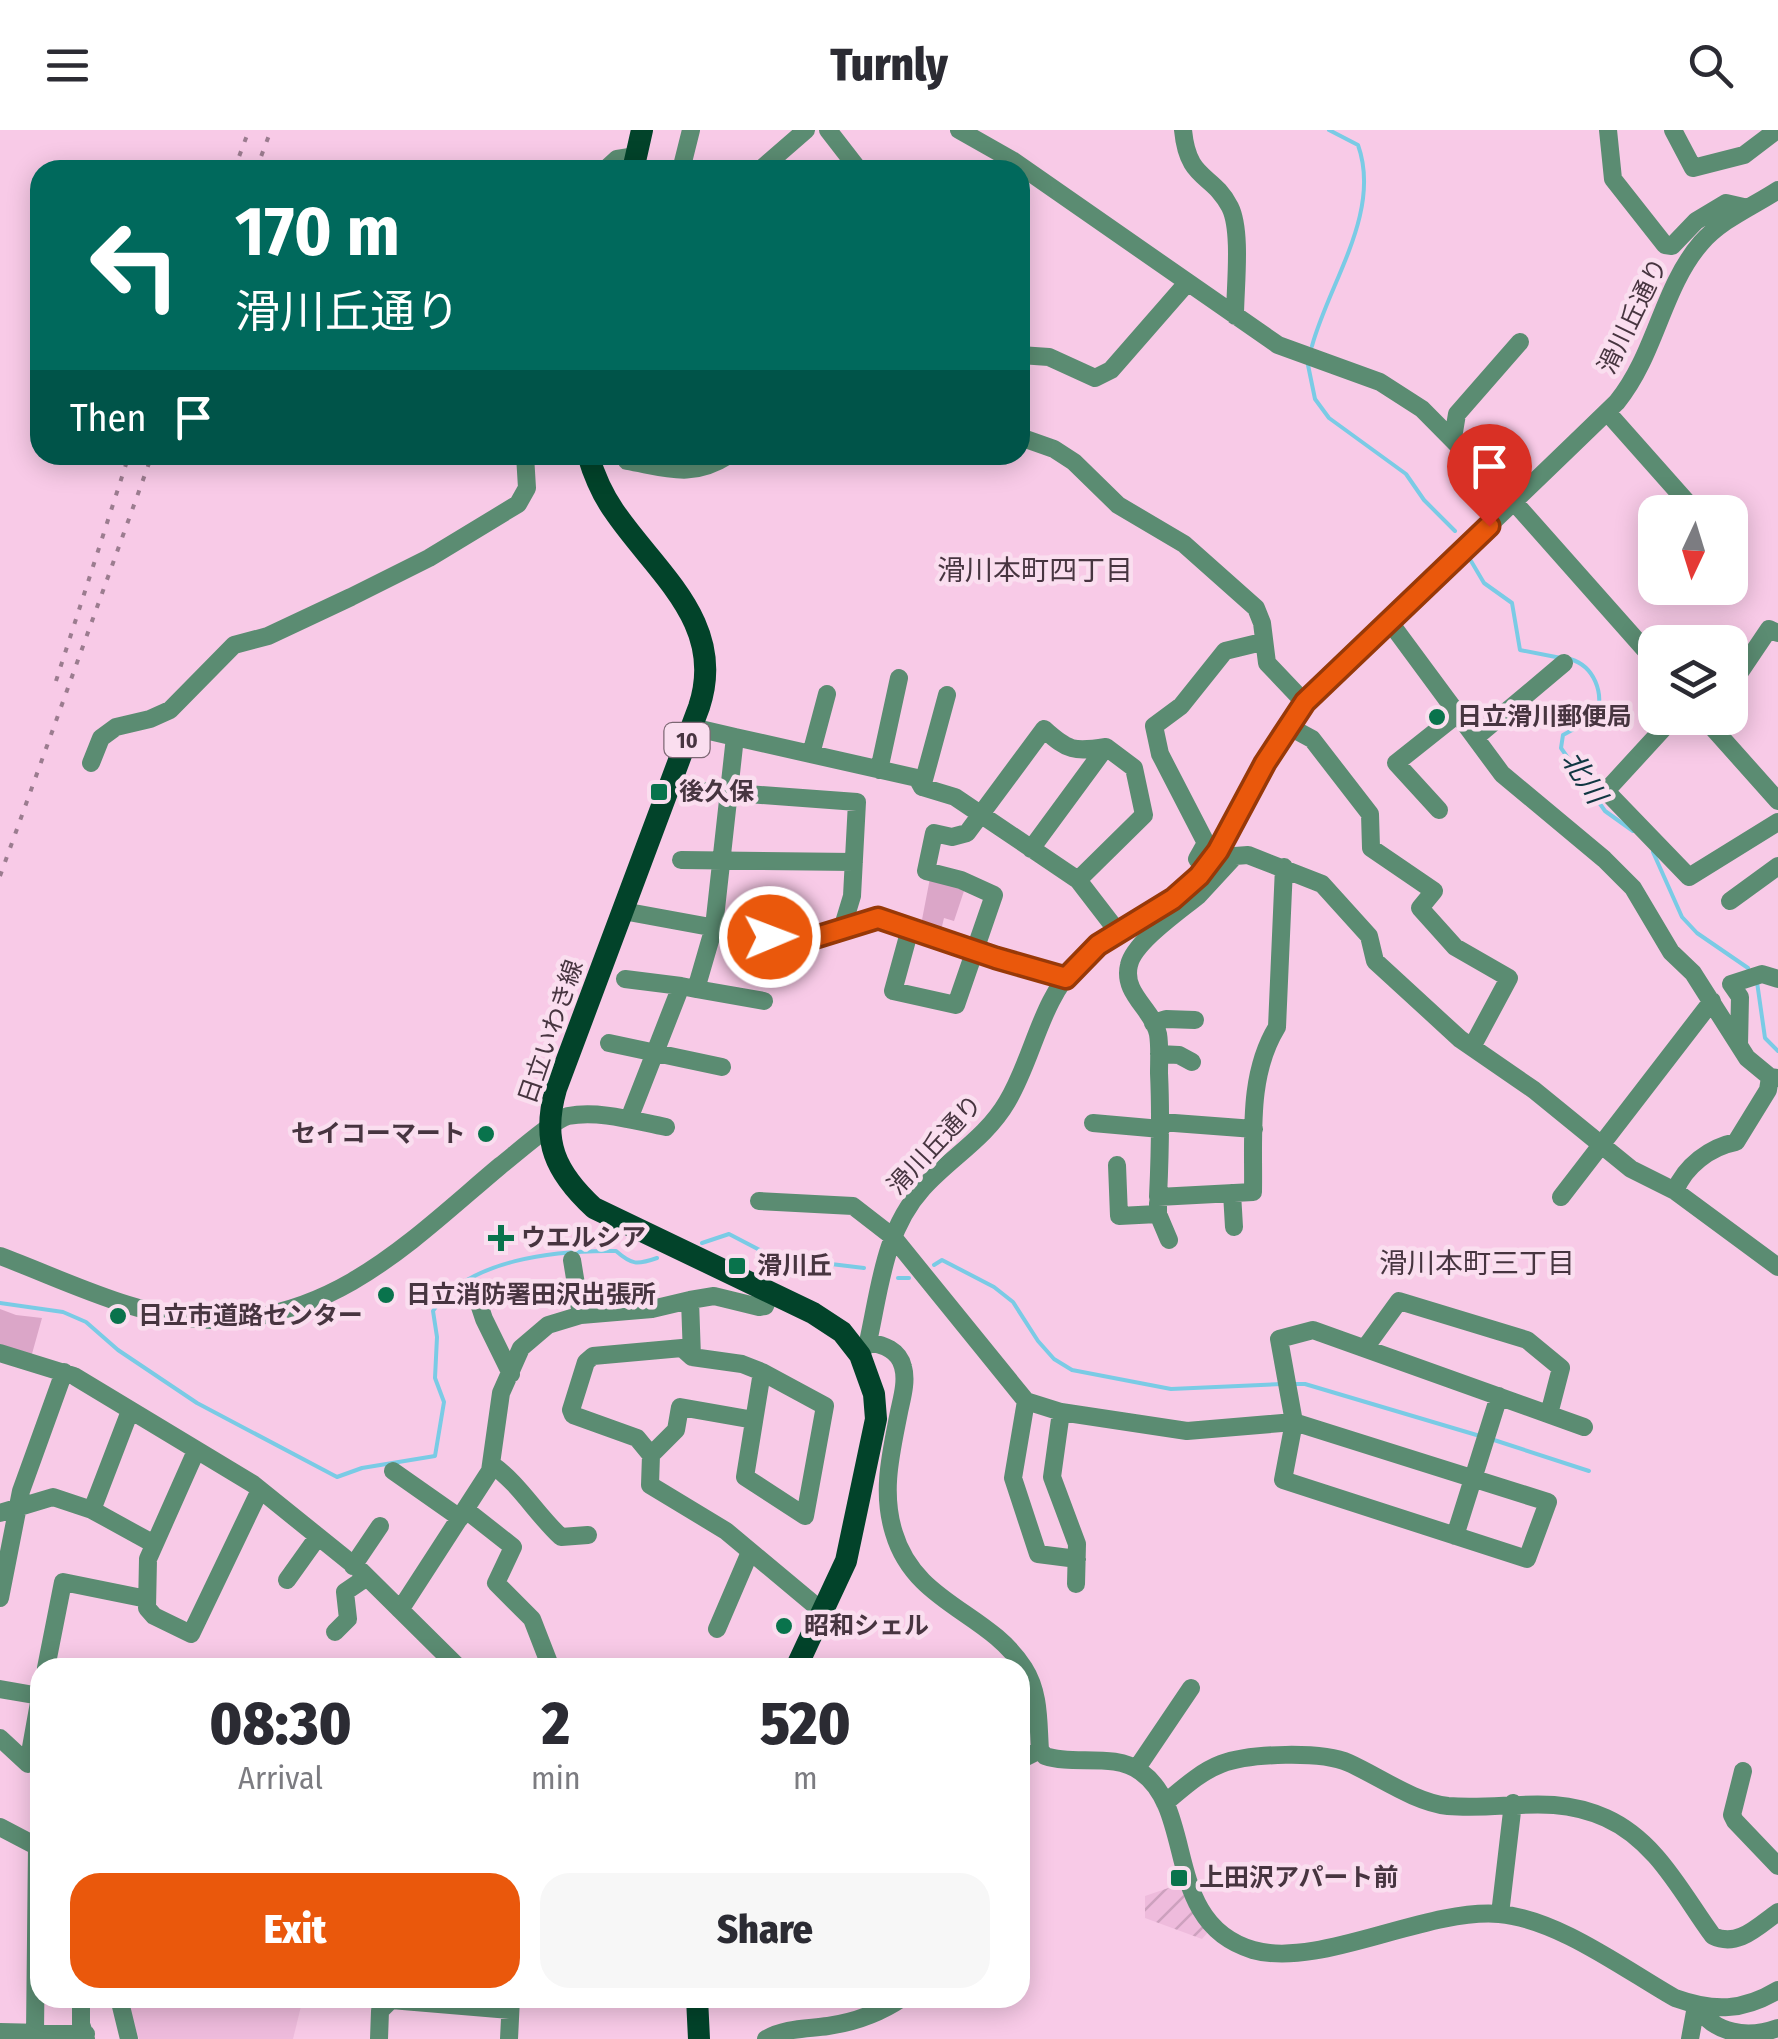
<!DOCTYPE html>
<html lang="en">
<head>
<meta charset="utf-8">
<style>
  :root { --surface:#fff; --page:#f7f7f7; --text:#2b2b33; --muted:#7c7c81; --accent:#ea580c }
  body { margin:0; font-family:"Fira Sans Condensed","Noto Sans JP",sans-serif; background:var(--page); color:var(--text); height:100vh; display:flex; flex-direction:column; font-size:38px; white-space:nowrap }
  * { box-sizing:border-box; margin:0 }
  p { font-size:32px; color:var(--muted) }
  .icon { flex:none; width:55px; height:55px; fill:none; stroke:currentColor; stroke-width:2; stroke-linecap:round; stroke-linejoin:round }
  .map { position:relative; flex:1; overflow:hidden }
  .side { position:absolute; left:30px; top:1528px; width:1000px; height:350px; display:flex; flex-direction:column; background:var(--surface); border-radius:30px; box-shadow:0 5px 25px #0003 }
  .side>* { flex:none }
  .banner { position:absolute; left:30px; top:30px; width:1000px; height:305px; border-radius:30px; box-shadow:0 5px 25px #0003; background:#00695c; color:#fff; overflow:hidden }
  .needle { width:65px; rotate:184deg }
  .buttons { position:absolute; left:1638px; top:365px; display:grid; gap:20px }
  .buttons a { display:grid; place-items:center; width:110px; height:110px; border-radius:20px; background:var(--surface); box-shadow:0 5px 25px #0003; font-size:50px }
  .pin { position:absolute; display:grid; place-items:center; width:85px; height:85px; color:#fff; margin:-102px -42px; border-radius:50% 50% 50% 0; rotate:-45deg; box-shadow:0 0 10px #0007 }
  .pin .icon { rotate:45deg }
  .me { position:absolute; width:110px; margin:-55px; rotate:89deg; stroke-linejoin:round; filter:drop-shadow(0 0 8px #0008) }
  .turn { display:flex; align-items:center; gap:35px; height:210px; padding:0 40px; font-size:45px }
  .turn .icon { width:130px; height:130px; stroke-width:2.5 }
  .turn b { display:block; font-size:70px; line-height:85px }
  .then { display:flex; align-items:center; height:95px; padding:0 40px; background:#0003; gap:20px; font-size:38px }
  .eta { display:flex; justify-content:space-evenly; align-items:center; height:170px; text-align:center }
  .eta b { font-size:60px; font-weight:800; line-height:70px }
  .action { display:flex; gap:20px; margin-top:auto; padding:20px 40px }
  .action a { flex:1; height:115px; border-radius:30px; background:var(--accent); color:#fff; font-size:40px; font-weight:800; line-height:115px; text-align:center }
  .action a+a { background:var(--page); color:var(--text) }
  header { display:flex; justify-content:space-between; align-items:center; height:130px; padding:0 40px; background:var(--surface); font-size:45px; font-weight:800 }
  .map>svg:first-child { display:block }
  .built { fill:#eebbdc }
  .industrial { fill:url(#industrial-furrows) }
  .park { fill:#dba6c8 }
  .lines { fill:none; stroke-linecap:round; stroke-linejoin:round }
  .stream { stroke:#7acbe5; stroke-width:4 }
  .minor { stroke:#5b8c72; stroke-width:18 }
  .major { stroke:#02432a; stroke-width:22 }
  .rail { stroke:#9b7c8f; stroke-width:4; stroke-dasharray:5 10; stroke-linecap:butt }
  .route-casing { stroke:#983908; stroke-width:25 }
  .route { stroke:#ea580c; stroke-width:18 }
  .poi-dot { fill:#09734c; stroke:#fadeef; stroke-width:4 }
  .labels { text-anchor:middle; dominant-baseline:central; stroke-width:9; stroke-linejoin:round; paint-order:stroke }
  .shield { fill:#fadeef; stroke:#7d6874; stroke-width:2.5 }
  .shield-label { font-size:22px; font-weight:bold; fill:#473540 }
  .street-label { font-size:25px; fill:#473540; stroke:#fadeef }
  .poi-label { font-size:25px; font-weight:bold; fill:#473540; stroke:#fadeef; text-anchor:start }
  .neighbourhood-label { font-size:28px; fill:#473540; stroke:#fadeef }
  .water-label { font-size:28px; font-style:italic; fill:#103742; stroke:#fadeef }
</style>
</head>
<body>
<header><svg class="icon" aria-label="menu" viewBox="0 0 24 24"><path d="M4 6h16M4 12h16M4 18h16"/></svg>Turnly<svg class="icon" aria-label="search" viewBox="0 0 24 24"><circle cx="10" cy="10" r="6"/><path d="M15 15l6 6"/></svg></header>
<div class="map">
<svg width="1778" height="1909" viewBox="0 0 1778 1909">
  <defs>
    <pattern id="industrial-furrows" width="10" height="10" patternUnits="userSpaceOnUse" patternTransform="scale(2.5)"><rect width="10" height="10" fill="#eebbdc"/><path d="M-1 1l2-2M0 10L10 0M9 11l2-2" fill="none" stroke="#cda1be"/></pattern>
  </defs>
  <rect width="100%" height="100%" fill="#f8cae7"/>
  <!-- built -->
  <path class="built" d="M 125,1868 L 303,1868 L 293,1909 L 139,1909 Z"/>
  <!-- industrial -->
  <path class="industrial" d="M 1183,1753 L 1209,1801 L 1202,1809 L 1145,1788 L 1145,1766 Z"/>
  <!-- park -->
  <path class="park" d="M 931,743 L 966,755 L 954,791 L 944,788 L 939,809 L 920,800 Z
    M 0,1179 L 16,1185 L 42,1188 L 30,1231 L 0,1224 Z"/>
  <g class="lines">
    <!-- stream -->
    <path class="stream" d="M 1312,216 C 1329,153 1382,82 1358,15 L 1329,0
      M 1308,235 L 1315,269 L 1329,288 L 1406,344 L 1424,370 L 1455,401
      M 1471,431 L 1484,453 L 1512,473 L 1520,520 L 1561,528
      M 1570,529 C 1594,536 1605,563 1596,587 L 1563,605 L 1561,618 L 1605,681 L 1633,701
      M 1653,722 L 1682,787 L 1697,803 L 1748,838
      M 1757,852 L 1765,908 L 1778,921
      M 702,1113 L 729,1104 L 773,1127 L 864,1138
      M 934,1135 L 942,1130 L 994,1157 L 1013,1172 L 1038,1211 L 1054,1229 L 1072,1240 L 1171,1259 L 1282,1254
      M 898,1148 L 909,1148
      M 0,1173 L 63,1182 L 86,1192 L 118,1220 L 197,1273 L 337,1347 L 362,1338 L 435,1326 L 444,1272 L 435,1248 L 437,1207 L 433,1181 C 468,1129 556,1120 616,1121 C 632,1135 637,1135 657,1128
      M 1292,1254 L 1305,1254 L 1480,1306
      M 1494,1310 L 1589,1341"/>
    <!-- minor -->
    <path class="minor" d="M 828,0 L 859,40
      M 959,0 L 1012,30 L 1278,215 L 1380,252 L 1422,279 L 1514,372 L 1655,531
      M 1183,0 C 1188,52 1212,42 1230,77 C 1242,101 1235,158 1235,186
      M 1608,0 L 1613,49 L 1665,115 L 1672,116 L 1696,91 L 1726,73 L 1748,78
      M 1673,0 L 1693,38 L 1744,25 L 1777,0
      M 605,40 L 617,29 L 636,26
      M 681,40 L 691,0
      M 760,40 L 806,0
      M 1020,225 L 1049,227 L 1095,248 L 1111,240 L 1187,153
      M 1607,282 L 1694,380
      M 1020,307 L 1054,319 L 1074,332 L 1118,375 L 1184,414 L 1256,478 L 1262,493 L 1267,533 L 1305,573
      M 1453,308 L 1457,284 L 1520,212
      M 627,331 C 667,338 692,349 729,325
      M 1389,491 L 1502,644 L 1604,729 L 1633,758 L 1671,822 L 1693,843 L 1747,928 L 1770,947 L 1778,948
      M 1730,550 L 1740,542 L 1769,499 L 1778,503
      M 1673,588 L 1606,661 L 1689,747 L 1778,692
      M 1704,588 L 1778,671
      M 1288,596 L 1312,609 L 1370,684 L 1371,718 L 1434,761 L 1420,778 L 1455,817 L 1509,848 L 1472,917
      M 735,607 L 917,648 L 922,657 L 955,667 L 1078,750 L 1118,802
      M 1476,607 L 1564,533
      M 811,624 L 827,564
      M 91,633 L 101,608 L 116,597 L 150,589 L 170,580 L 234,515 L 268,506 L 351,467 L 429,428 L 518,374 L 527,358 L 525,325
      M 879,640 L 899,548
      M 922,657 L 947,565
      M 707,661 L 857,672 L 852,766 L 842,799
      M 1439,680 L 1396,633 L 1459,583
      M 1031,719 L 1106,617 L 1134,638 L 1144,685 L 1078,750
      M 681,730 L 854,732
      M 1208,735 L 1197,729 L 1206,713 L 1160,624 L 1154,596 L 1181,576 L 1225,521 L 1262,512
      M 1191,758 L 1199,765 L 1235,726 L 1248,725 L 1322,754 L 1369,806 L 1375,831 L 1460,909 L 1534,960 L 1631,1039 L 1675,1061 L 1778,1137
      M 1199,765 C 1181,780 1134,812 1129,835 C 1122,864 1153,879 1158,904 C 1160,916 1159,931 1159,943 C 1161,985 1160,1025 1158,1067 L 1253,1062 C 1254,1007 1247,946 1277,897 L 1284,737
      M 1730,771 L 1778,736
      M 623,781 L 797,813 L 878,788 L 910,799 L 893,861 L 956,875 L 994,765 L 961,750 L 926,741 L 934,703 L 952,707 L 967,703 L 1044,599 C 1068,621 1074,622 1106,617
      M 910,799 L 996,828 L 1066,848
      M 625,849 L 681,856
      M 696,859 L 764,871
      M 1153,893 L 1166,889 L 1195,890
      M 609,913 L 722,937
      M 1739,915 L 1740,867 L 1731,854 L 1762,844 L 1778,849
      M 1159,924 L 1179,925 L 1192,932
      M 629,989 L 681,856 L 696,859 L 714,797 L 735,607 L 692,597
      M 1161,992 L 1254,999
      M 1093,993 L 1161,999
      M 1117,1035 L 1119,1086 L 1158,1084
      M 1675,1061 C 1685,1036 1710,1017 1736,1012 L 1768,960 L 1770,947
      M 1232,1063 L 1234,1097
      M 1561,1067 L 1712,871
      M 759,1071 L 853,1076 L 893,1107 L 1026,1271 L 1061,1282 L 1187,1301 L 1294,1292 L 1548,1372 L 1527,1429 L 1283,1350 L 1294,1292 L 1279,1209 L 1313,1200 L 1584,1297
      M 1158,1073 L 1158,1084 L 1169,1110
      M 0,1126 C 67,1151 138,1188 211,1190 C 334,1192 413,1109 500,1036 C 513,1026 555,989 568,986 C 599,980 635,991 666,997
      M 572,1130 L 581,1185
      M 476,1165 L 484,1189 L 511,1244
      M 690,1170 L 714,1166 L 759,1177 L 765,1176 L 771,1162
      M 868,1212 C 884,1215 899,1220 903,1237 C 907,1251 902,1268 899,1282 C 891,1323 881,1362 894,1403 C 915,1474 989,1482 1024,1538 C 1040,1563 1038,1592 1040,1620 L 1045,1626 C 1074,1636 1114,1622 1141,1642 C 1197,1682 1162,1793 1253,1820 C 1319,1839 1425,1778 1499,1784 C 1558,1789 1624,1839 1675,1868 C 1714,1882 1743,1881 1778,1860
      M 1365,1218 L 1399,1171 L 1527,1210 L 1561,1238 L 1549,1284
      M 0,1223 L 74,1246 L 253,1354 L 361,1441 L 459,1538
      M 860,1225 L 868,1212 C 880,1158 884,1101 923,1058 C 950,1028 986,1008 1007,972 C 1034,927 1040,870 1079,832 C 1115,796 1167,783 1201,744 C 1245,693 1261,622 1307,571 C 1344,530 1386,493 1426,455 C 1490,395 1553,334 1617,272 C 1656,224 1662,158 1701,113 C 1722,89 1752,77 1778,60
      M 692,1227 L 682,1218 L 593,1226 L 586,1232 L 571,1280 L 573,1285 L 637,1308 L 651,1325 L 650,1355 L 726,1401 L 823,1482
      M 1026,1271 L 1013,1348 L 1038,1424 L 1077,1429
      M 1061,1282 L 1052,1347 L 1077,1414 L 1076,1454
      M 196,1321 L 148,1429 L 147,1478 L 154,1486 L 191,1504 L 260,1360
      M 651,1325 L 676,1300 L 680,1277 L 754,1290
      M 491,1334 C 519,1353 536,1384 561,1407 L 588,1405
      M 393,1341 L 460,1388
      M 92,1380 L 130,1281
      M 466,1380 L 513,1417 L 496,1453 L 532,1489 L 551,1538
      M 0,1383 L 53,1367 L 92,1380 L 154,1414
      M 1455,1406 L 1499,1266
      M 353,1436 L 380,1396
      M 287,1450 L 317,1408
      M 0,1468 L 21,1361 L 64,1242
      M 400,1480 L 490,1341 L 501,1263 L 521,1218 L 548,1195 L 581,1185 L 652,1179 L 690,1170 L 692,1227 L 742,1234 L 762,1242 L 745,1347 L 805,1386 L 825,1276 L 762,1242
      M 717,1499 L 750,1422
      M 335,1502 L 348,1489 L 345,1462 L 367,1447
      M 46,1538 L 63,1452 L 147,1469
      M 0,1559 L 40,1566
      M 0,1608 L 28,1634 L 40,1567
      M 1020,1630 L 1040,1620
      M 1137,1638 L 1191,1558
      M 1743,1641 L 1732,1685 L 1735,1691 L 1778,1736
      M 1165,1673 C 1182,1659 1200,1642 1221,1634 C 1250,1623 1322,1621 1349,1633 C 1380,1647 1414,1672 1448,1676 C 1504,1681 1550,1663 1606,1688 C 1657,1711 1682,1764 1713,1806 C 1738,1818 1758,1796 1778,1782
      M 0,1697 L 40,1718
      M 1500,1784 L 1513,1673
      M 81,1868 L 81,1894 L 86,1909
      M 119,1868 L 129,1909
      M 1696,1876 C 1715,1904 1747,1909 1778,1898
      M 0,1902 L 86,1904
      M 35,1902 L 37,1716
      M 379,1909 L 380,1881 L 391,1870 L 510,1880
      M 509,1909 L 511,1868
      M 766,1909 C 785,1898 806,1899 828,1896 C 855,1892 880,1883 902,1868
      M 1690,1909 L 1696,1876"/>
    <!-- major -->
    <path class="major" d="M 633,40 L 642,0
      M 588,325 C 594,345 602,364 614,381 C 656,443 727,493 699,577 L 556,959 C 541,1011 555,1042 594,1078 L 813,1183 L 842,1202 L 860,1225 L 874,1264 L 876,1289 L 846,1431 L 796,1538
      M 697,1868 L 699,1909"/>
    <!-- rail -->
    <path class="rail" d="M 234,40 L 249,0
      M 256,40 L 271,0
      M 56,551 L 129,325
      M 0,746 L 152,325"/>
  </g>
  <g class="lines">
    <defs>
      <path id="route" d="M 770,807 L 797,813 L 878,788 L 996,828 L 1066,848 L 1098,815 L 1173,769 L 1199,746 L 1218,721 L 1265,633 L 1305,572 L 1489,396"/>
    </defs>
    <!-- route casing -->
    <use href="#route" class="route-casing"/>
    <!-- route -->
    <use href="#route" class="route"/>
  </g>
  <!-- markers -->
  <g class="poi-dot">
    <circle cx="1437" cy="587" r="10"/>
    <rect x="649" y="652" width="20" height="20" rx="5"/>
    <circle cx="486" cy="1004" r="10"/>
    <path d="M496 1093h10v10h10v10h-10v10h-10v-10h-10v-10h10z"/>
    <rect x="727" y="1126" width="20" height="20" rx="5"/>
    <circle cx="386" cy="1165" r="10"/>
    <circle cx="118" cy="1186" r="10"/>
    <circle cx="784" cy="1496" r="10"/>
    <rect x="1169" y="1738" width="20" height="20" rx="5"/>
  </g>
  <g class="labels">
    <!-- shield labels -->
    <rect class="shield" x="664.5" y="593" width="45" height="34" rx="8"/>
    <g class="shield-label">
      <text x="687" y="610">10</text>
    </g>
    <!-- street labels -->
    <g class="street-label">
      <text transform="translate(1633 186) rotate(-64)">滑川丘通り</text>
      <text transform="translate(551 902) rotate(-71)">日立いわき線</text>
      <text transform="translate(935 1015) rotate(-47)">滑川丘通り</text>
    </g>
    <!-- poi labels -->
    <g class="poi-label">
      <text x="1457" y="587">日立滑川郵便局</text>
      <text x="679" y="662">後久保</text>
      <text x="466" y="1004" text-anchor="end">セイコーマート</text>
      <text x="521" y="1108">ウエルシア</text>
      <text x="757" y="1136">滑川丘</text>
      <text x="406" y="1165">日立消防署田沢出張所</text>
      <text x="138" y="1186">日立市道路センター</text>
      <text x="804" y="1496">昭和シェル</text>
      <text x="1199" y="1748">上田沢アパート前</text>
    </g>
    <!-- neighbourhood labels -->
    <g class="neighbourhood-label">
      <text x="1035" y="440">滑川本町四丁目</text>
      <text x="1477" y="1133">滑川本町三丁目</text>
    </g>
    <!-- water labels -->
    <g class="water-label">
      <text transform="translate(1584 647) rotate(57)">北川</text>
    </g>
  </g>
</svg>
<div class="buttons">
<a><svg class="needle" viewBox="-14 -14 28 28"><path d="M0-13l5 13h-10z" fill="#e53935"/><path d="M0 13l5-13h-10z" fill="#7c7c81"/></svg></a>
<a><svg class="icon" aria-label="layers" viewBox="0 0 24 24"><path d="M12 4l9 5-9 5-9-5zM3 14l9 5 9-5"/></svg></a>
</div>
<div class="pin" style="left:1489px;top:396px;background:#d93025"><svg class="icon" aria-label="arrive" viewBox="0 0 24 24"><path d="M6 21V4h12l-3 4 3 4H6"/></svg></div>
<svg class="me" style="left:770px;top:807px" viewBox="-20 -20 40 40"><circle r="17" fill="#ea580c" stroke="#fff" stroke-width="3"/><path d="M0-11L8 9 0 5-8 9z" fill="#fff"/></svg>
<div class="banner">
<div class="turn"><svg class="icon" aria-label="left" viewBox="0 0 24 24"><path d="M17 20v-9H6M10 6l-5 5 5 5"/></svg><div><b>170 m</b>滑川丘通り</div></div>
<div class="then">Then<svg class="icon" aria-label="arrive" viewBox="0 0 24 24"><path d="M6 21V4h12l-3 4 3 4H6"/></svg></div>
</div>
<section class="side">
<div class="eta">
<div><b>08:30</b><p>Arrival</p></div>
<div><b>2</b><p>min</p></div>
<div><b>520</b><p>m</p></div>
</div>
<div class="action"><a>Exit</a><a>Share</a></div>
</section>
</div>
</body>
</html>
